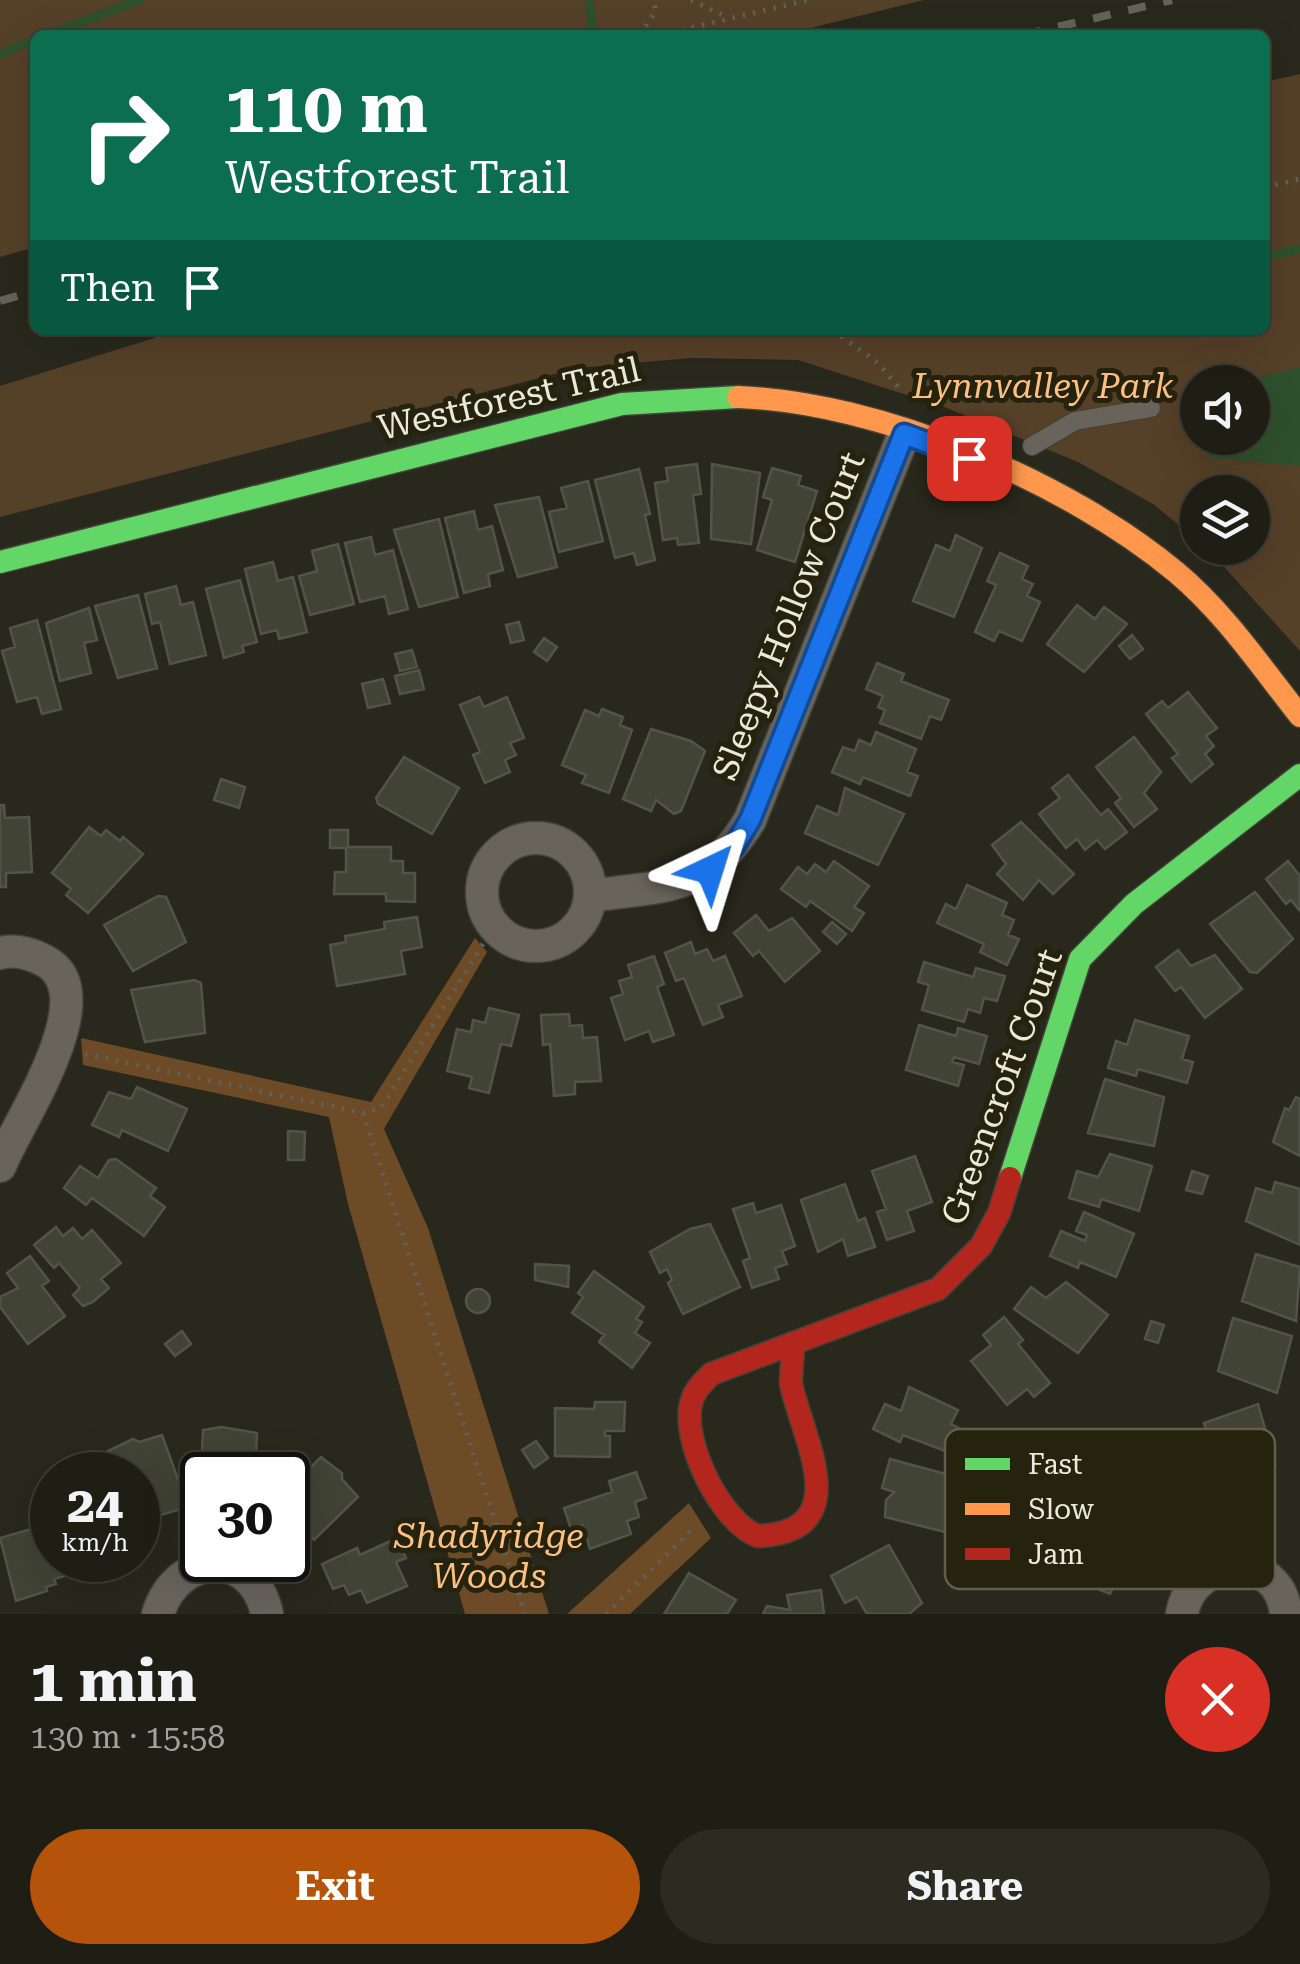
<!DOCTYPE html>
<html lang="en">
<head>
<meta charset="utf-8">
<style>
  :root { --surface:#1f1e15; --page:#2c2b22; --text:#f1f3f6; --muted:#a1a2a0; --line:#3c3c34; --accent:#b45309 }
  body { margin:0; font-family:"Roboto Serif",serif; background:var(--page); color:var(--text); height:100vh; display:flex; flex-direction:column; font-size:38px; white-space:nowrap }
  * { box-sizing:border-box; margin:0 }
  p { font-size:32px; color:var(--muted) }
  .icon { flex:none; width:55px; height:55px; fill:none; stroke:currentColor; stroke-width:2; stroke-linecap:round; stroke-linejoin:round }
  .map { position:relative; height:1614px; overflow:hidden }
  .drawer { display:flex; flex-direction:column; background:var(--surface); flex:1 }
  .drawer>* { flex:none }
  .guide { position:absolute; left:30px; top:30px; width:1240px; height:305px; border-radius:15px; box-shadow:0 10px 40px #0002,0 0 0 2px var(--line); background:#0b6e4f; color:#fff; overflow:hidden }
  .buttons { position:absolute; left:1180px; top:365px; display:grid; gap:20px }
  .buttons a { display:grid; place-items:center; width:90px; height:90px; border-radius:50%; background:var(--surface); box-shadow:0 10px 40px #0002,0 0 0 2px var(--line); font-size:50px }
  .speed { position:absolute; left:30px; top:1452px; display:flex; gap:20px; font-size:50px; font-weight:700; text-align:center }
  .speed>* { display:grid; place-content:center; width:130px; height:130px; border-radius:50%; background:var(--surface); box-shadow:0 10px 40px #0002,0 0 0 2px var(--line); line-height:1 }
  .speed small { font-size:25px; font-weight:400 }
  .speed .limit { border:5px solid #111; border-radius:15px; background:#fff; color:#111 }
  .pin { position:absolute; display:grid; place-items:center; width:85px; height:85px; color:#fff; margin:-42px; border-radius:20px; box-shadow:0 5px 15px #0006 }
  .me { position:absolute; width:110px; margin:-55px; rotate:41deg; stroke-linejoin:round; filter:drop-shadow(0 0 8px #0008) }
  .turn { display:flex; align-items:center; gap:35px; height:210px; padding:0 30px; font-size:45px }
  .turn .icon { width:130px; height:130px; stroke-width:2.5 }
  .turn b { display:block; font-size:70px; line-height:85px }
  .then { display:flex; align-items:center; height:95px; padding:0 30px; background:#0003; gap:20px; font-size:38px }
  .round { display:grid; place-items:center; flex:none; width:105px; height:105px; border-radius:52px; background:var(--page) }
  .head { display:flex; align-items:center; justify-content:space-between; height:170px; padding:0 30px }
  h1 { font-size:60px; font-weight:700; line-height:75px }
  .button { display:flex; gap:20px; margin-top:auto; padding:20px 30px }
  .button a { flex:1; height:115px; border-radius:60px; background:var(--accent); color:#fff; font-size:40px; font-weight:700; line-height:115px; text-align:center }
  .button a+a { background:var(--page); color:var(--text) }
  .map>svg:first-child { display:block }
  .green { fill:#554028; fill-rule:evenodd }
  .forest { fill:#6c4b26 }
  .water { fill:#2e502c }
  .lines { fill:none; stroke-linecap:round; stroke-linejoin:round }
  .stream { stroke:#2e502c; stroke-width:9 }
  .building { fill:#414434; stroke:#52544a; stroke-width:2.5 }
  .lane-casing { stroke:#434238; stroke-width:20 }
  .street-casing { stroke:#434238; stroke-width:35 }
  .fast-casing { stroke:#434238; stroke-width:25 }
  .slow-casing { stroke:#434238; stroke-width:25 }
  .jam-casing { stroke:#434238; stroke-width:25 }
  .path { stroke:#626058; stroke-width:5; stroke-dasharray:2.5 8; stroke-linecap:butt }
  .lane { stroke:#68645c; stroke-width:18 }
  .street { stroke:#68645c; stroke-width:32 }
  .fast { stroke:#63d668; stroke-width:22 }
  .slow { stroke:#ff974d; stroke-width:22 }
  .jam { stroke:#b3261e; stroke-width:22 }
  .rail { stroke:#646359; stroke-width:8; stroke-dasharray:18 18; stroke-linecap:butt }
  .route-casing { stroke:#114b97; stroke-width:25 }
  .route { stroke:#1a73e8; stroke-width:18 }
  .labels { text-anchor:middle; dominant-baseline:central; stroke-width:10; stroke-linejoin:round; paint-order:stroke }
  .park-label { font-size:35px; font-style:italic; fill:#fdc080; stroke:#25230e }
  .street-label { font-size:35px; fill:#eae9dc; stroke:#25230e }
  .key { fill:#25230e; stroke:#605e4c; stroke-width:2.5 }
  .key-label { font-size:28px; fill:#eae9dc }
</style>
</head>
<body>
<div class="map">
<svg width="1300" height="1614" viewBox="0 0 1300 1614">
  <rect width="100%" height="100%" fill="#29281c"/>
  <!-- green -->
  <path class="green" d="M 0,0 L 924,0 L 782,35 L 35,35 L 35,247 L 0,257 Z
    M 1300,74 L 1300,651 L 1207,548 L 1252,548 L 1252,492 L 1198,492 L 1197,540 L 1153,504 L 1078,462 L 947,408 L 798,360 L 691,358 L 578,368 L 0,517 L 0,386 L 180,330 L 1265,330 L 1265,82 ZM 1198,382 L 1252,382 L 1252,438 L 1198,438 Z"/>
  <!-- forest -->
  <path class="forest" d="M 475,938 L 487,952 L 384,1129 L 428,1228 L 549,1614 L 465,1614 L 348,1204 L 329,1117 L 83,1065 L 81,1038 L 371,1102 Z
    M 689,1503 L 711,1538 L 630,1614 L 567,1614 Z"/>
  <!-- water -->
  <path class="water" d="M 1300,367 L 1300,466 L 1210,458 L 1191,433 L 1190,398 L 1197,396 L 1198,438 L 1252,438 L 1252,382 L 1243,382 Z"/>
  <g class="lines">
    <!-- stream -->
    <path class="stream" d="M 589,0 L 593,31
      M 46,35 L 140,0
      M 0,54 L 35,39
      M 1265,257 L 1300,249"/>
  </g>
  <!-- building -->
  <path class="building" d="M 697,464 L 701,494 L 693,495 L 699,543 L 678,545 L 677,538 L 663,540 L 655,483 L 668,481 L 666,468 Z
    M 712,464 L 760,473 L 751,544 L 711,539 Z
    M 772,468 L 801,476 L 798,485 L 817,491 L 795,562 L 757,550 L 772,500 L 763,497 Z
    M 639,469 L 650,514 L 645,515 L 655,560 L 637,565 L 634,553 L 615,558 L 595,480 Z
    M 588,481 L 603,541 L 559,552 L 549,512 L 567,508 L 561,488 Z
    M 539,497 L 557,567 L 518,577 L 495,505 Z
    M 474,511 L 478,530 L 492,526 L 503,570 L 488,574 L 490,586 L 464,593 L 445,518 Z
    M 439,519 L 458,597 L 419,607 L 394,530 Z
    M 956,535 L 982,548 L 954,617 L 913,601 L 936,545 L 950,551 Z
    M 371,537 L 375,555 L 393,550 L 408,609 L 389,614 L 385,596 L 360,602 L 345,543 Z
    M 338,544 L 354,604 L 310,615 L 299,576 L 317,571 L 312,551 Z
    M 1000,553 L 1028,566 L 1022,579 L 1033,584 L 1027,596 L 1040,602 L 1022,641 L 999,631 L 994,641 L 975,632 L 996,585 L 987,581 Z
    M 273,562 L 278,581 L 293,577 L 307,632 L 279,639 L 277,630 L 261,634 L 245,569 Z
    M 240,580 L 257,642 L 242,646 L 244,652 L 224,658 L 206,589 Z
    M 176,586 L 181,605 L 193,602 L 206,655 L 170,664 L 160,622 L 152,624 L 145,594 Z
    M 138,595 L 157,668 L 118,678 L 95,606 Z
    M 1077,605 L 1095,619 L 1104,607 L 1127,624 L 1084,672 L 1047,644 Z
    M 89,608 L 97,640 L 84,643 L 91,673 L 60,681 L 46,623 Z
    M 37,620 L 61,709 L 42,714 L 37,697 L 17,702 L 2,651 L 15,647 L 10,628 Z
    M 519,622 L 524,640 L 511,643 L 506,625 Z
    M 1132,635 L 1143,649 L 1130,659 L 1119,646 Z
    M 544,638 L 557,647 L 547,661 L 534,652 Z
    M 412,650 L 417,667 L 400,671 L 395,654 Z
    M 877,663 L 904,674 L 901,681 L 949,700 L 941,720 L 930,716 L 921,739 L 880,723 L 885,710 L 878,707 L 883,696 L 866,689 Z
    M 419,670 L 424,689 L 400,694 L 395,676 Z
    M 383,679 L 390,703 L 368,708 L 362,684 Z
    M 1188,692 L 1217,728 L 1206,736 L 1214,746 L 1205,754 L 1213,764 L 1191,782 L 1172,758 L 1178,754 L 1146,714 L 1162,701 L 1168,708 Z
    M 479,697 L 484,707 L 507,697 L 524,738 L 510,743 L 516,755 L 505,760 L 510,772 L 485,783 L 473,755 L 480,752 L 460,705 Z
    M 602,709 L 623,717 L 620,725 L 632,730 L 609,793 L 582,783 L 586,775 L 562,765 L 585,710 L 599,716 Z
    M 651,729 L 691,741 L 705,751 L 681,811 L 674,814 L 656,800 L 651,811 L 623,799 Z
    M 876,732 L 916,749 L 907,772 L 918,776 L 910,796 L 863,777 L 860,784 L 832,772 L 843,747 L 855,751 L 859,740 L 871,745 Z
    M 1134,737 L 1161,772 L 1144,793 L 1157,809 L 1134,827 L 1115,803 L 1121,798 L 1096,767 Z
    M 404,757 L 459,788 L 432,834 L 378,804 L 376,798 Z
    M 1068,775 L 1101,815 L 1108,809 L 1127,832 L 1105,849 L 1097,840 L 1085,850 L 1077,839 L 1066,848 L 1039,814 L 1060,798 L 1052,788 Z
    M 221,779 L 245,787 L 239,808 L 214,800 Z
    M 845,788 L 904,814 L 878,865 L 805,833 L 817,806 L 838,815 Z
    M 0,805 L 4,805 L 5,818 L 29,817 L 32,872 L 6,873 L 6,887 L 0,887 Z
    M 1021,822 L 1074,874 L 1053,894 L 1039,880 L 1023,900 L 997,874 L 1006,864 L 992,845 Z
    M 89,827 L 101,836 L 106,830 L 120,841 L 123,837 L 143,854 L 88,913 L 66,895 L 71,889 L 52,873 Z
    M 330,830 L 348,830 L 348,847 L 391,847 L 391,861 L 403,861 L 403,873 L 415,873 L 415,902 L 386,901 L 386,894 L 334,894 L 335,872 L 346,872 L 346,848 L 330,848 Z
    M 834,861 L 869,886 L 854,907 L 864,913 L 852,931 L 810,901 L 806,907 L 781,889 L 798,867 L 807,874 L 815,864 L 826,872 Z
    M 1288,861 L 1300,876 L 1300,911 L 1291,900 L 1286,904 L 1266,879 Z
    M 967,885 L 1007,903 L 1002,915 L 1014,920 L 1008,935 L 1019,939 L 1007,965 L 980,952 L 984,944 L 937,923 L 946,904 L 956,909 Z
    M 1255,892 L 1293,939 L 1257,973 L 1250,972 L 1210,924 Z
    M 158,896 L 166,897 L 186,942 L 133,971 L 104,925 Z
    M 756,915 L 769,931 L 792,918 L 820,951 L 785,982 L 759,951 L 753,956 L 734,933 Z
    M 417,917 L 422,947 L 401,951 L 405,974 L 337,986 L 330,945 L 346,942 L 345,936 L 385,929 L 384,922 Z
    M 832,922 L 846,934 L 837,944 L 823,932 Z
    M 691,942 L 695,954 L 707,949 L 713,961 L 725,956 L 742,996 L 718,1005 L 723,1017 L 703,1025 L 684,978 L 676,981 L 665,953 Z
    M 1178,950 L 1191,966 L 1215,955 L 1242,989 L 1205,1018 L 1181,987 L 1175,991 L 1156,967 Z
    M 654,956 L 664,984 L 657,987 L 674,1035 L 653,1042 L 649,1031 L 625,1040 L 611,998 L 623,994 L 619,981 L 632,977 L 628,965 Z
    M 924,962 L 973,977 L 976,968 L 1005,976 L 997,1001 L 984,998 L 980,1013 L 968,1009 L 964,1022 L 922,1010 L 929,985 L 918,982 Z
    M 195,980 L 201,983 L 205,1033 L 145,1042 L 131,990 Z
    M 489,1008 L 519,1015 L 511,1046 L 501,1044 L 489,1093 L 469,1088 L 472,1077 L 447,1071 L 457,1029 L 471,1032 L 473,1020 L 485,1023 Z
    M 569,1014 L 570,1026 L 582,1025 L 583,1038 L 597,1037 L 601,1081 L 575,1082 L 575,1094 L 554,1096 L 550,1044 L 543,1045 L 541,1015 Z
    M 1135,1020 L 1189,1036 L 1182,1059 L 1193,1062 L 1187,1083 L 1138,1069 L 1136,1076 L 1108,1068 L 1116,1041 L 1127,1045 Z
    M 919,1025 L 956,1036 L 958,1028 L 987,1036 L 979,1064 L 954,1057 L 952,1062 L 964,1065 L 958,1086 L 906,1070 Z
    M 1105,1079 L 1164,1097 L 1154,1146 L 1088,1133 Z
    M 137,1087 L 187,1109 L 168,1151 L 122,1130 L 119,1137 L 92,1125 L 109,1092 L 131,1099 Z
    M 1296,1097 L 1300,1099 L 1300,1156 L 1273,1142 L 1285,1108 L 1289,1110 Z
    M 288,1131 L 305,1132 L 304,1160 L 288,1160 Z
    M 1110,1154 L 1152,1166 L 1139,1211 L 1101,1199 L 1099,1207 L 1069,1198 L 1077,1171 L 1098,1177 Z
    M 915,1156 L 932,1202 L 907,1211 L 914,1231 L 887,1240 L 877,1212 L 886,1209 L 872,1171 Z
    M 116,1159 L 156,1188 L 150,1196 L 165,1207 L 144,1236 L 92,1198 L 86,1205 L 64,1188 L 80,1166 L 98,1178 L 109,1160 Z
    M 1192,1171 L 1208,1176 L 1202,1194 L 1186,1190 Z
    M 1275,1182 L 1300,1189 L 1300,1245 L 1246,1221 L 1256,1188 L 1272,1193 Z
    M 845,1184 L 858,1221 L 865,1218 L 875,1247 L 848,1256 L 843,1239 L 818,1252 L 801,1200 Z
    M 753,1203 L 756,1213 L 781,1205 L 795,1246 L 782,1251 L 787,1264 L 775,1268 L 779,1279 L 752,1288 L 743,1261 L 750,1258 L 733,1209 Z
    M 1084,1212 L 1134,1234 L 1116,1277 L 1080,1262 L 1078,1268 L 1050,1256 L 1061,1231 L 1085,1241 L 1087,1235 L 1076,1231 Z
    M 710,1224 L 740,1287 L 683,1314 L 668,1283 L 672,1280 L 667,1269 L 660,1273 L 650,1252 L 690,1229 Z
    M 56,1227 L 63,1236 L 73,1228 L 82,1239 L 92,1230 L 121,1263 L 101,1279 L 109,1288 L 93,1302 L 83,1306 L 73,1295 L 80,1288 L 59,1263 L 54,1268 L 34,1245 Z
    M 1256,1254 L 1300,1267 L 1296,1321 L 1242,1301 Z
    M 30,1256 L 49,1281 L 42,1286 L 65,1316 L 28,1344 L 0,1307 L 0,1297 L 18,1288 L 7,1273 Z
    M 535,1264 L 569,1266 L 568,1287 L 535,1280 Z
    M 594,1271 L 644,1307 L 636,1319 L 642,1322 L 635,1333 L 650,1343 L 632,1368 L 599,1342 L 604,1335 L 572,1313 L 583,1297 L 578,1293 Z
    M 1066,1282 L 1108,1315 L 1078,1353 L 1014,1309 L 1031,1287 L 1046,1298 Z
    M466 1301a12 12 0 1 1 24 0a12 12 0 1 1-24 0Z
    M 1004,1317 L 1023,1340 L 1018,1344 L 1050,1383 L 1034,1397 L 1027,1389 L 1007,1405 L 971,1361 L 991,1345 L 983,1335 Z
    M 1233,1318 L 1292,1336 L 1277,1393 L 1218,1371 Z
    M 1151,1321 L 1164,1325 L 1158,1343 L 1145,1339 Z
    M 182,1331 L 191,1344 L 175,1356 L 165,1344 Z
    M 909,1387 L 958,1410 L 951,1424 L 965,1431 L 953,1454 L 903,1435 L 900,1442 L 873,1429 L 885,1404 L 901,1411 Z
    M 595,1402 L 625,1402 L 624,1431 L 605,1431 L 605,1436 L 610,1436 L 610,1457 L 555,1456 L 555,1408 L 594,1409 Z
    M 1258,1404 L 1275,1464 L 1248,1469 L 1254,1490 L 1226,1500 L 1204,1423 Z
    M 221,1427 L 257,1433 L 255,1475 L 202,1475 L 200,1490 L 203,1430 Z
    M 162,1435 L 188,1507 L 154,1517 L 151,1508 L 138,1515 L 138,1475 L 114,1475 L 106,1452 L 133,1439 L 139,1442 Z
    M 536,1441 L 548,1458 L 534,1468 L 522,1450 Z
    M 321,1457 L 342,1473 L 342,1479 L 358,1497 L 314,1540 L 288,1510 L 288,1490 Z
    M 890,1459 L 964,1479 L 958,1503 L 957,1521 L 965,1523 L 961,1536 L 885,1517 L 886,1500 L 894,1492 L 882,1488 Z
    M 636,1472 L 646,1498 L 635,1502 L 639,1517 L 627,1521 L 631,1534 L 590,1549 L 582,1525 L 571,1529 L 564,1508 L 612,1492 L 609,1481 Z
    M 1060,1512 L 1105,1531 L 1108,1538 L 1098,1557 L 1122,1567 L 1110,1594 L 1080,1582 L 1084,1573 L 1042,1555 Z
    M 52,1523 L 52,1560 L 63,1560 L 68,1575 L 54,1579 L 56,1584 L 46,1587 L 47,1591 L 16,1601 L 0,1538 Z
    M 397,1538 L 406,1558 L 396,1562 L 407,1586 L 367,1603 L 361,1590 L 349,1595 L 344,1585 L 333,1589 L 322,1564 L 357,1548 L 360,1555 Z
    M 889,1545 L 922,1603 L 909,1614 L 867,1614 L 857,1597 L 845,1603 L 831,1576 Z
    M 689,1573 L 736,1600 L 727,1614 L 664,1614 Z
    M 821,1590 L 824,1614 L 763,1614 L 767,1606 L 790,1610 L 787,1595 Z"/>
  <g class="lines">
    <defs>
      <path id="lane" d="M 1032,446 L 1075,421 L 1151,408"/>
      <path id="street" d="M482 892a54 54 0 1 1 108 0a54 54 0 1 1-108 0Z
        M 590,896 C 665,885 707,892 750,820 L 904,434
        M 0,953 C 16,949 30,953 45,961 C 107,994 16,1124 0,1166
        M 158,1614 C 177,1552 253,1547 267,1614
        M 1182,1614 C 1192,1554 1280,1550 1286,1614"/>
      <path id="fast" d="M 0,562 L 622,404 L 738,397
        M 1010,1178 L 1080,959 L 1134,904 L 1300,775"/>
      <path id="slow" d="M 738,397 C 880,402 1068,482 1176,572 C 1225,613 1261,667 1300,716"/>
      <path id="jam" d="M 793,1343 C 793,1357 791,1370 791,1384 C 802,1437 858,1532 758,1536 C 721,1523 679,1438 692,1400 C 695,1389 704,1382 711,1374 L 938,1289 L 981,1246 L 999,1213 L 1010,1178"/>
    </defs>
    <!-- lane casing -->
    <use href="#lane" class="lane-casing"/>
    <!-- street casing -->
    <use href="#street" class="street-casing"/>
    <!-- fast casing -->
    <use href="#fast" class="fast-casing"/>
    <!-- slow casing -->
    <use href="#slow" class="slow-casing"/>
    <!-- jam casing -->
    <use href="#jam" class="jam-casing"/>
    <!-- path -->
    <path class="path" d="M 691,0 L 729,18
      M 640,35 L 655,12 L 655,0
      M 661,35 L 808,0
      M 1265,187 L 1300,179
      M 833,330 L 878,363 L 901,390
      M 85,1054 L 363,1113 L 382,1107 L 494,926
      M 363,1113 L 525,1614
      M 606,1614 L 693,1529"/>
    <!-- lane -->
    <use href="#lane" class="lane"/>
    <!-- street -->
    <use href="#street" class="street"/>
    <!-- fast -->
    <use href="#fast" class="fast"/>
    <!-- slow -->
    <use href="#slow" class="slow"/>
    <!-- jam -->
    <use href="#jam" class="jam"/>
    <!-- rail -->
    <path class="rail" d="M 1023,35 L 1172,0
      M 0,301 L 35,291"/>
  </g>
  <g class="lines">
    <defs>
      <path id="route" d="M 710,870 L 733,848 L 750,820 L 904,434 L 969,458"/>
    </defs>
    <!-- route casing -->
    <use href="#route" class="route-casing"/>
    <!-- route -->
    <use href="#route" class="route"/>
  </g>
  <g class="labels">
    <!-- park labels -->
    <g class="park-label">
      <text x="1043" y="386">Lynnvalley Park</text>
      <text x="489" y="1536">Shadyridge<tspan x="489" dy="40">Woods</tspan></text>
    </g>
    <!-- street labels -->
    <g class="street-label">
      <text transform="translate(509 399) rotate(-13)">Westforest Trail</text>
      <text transform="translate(789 616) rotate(-68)">Sleepy Hollow Court</text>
      <text transform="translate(1002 1087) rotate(-70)">Greencroft Court</text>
    </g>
  </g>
  <!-- legend -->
  <rect x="945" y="1429" width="330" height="160" rx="15" class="key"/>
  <rect x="965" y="1458" width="45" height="12" fill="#63d668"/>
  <rect x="965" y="1503" width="45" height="12" fill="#ff974d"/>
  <rect x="965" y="1548" width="45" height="12" fill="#b3261e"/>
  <g class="key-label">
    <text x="1028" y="1474">Fast</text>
    <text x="1028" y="1519">Slow</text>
    <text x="1028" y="1564">Jam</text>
  </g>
</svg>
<div class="buttons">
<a><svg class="icon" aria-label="sound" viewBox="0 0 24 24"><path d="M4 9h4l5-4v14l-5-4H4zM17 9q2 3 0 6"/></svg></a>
<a><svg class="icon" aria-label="layers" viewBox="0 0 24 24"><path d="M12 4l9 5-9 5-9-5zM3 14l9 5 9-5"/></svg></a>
</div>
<div class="speed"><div>24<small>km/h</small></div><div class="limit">30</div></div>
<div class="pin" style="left:969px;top:458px;background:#d93025"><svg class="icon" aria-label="arrive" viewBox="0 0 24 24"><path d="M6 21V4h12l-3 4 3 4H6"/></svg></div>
<svg class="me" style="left:710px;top:870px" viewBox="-20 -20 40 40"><path d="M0-17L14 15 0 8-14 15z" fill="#1a73e8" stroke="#fff" stroke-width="4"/></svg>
<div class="guide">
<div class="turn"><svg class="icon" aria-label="right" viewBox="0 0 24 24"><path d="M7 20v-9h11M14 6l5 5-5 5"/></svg><div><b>110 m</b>Westforest Trail</div></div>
<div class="then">Then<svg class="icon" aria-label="arrive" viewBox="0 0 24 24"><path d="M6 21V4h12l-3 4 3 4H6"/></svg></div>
</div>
</div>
<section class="drawer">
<div class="head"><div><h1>1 min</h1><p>130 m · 15:58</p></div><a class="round" style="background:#d93025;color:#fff"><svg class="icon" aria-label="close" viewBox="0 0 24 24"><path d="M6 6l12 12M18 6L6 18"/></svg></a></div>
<div class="button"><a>Exit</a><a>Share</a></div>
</section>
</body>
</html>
